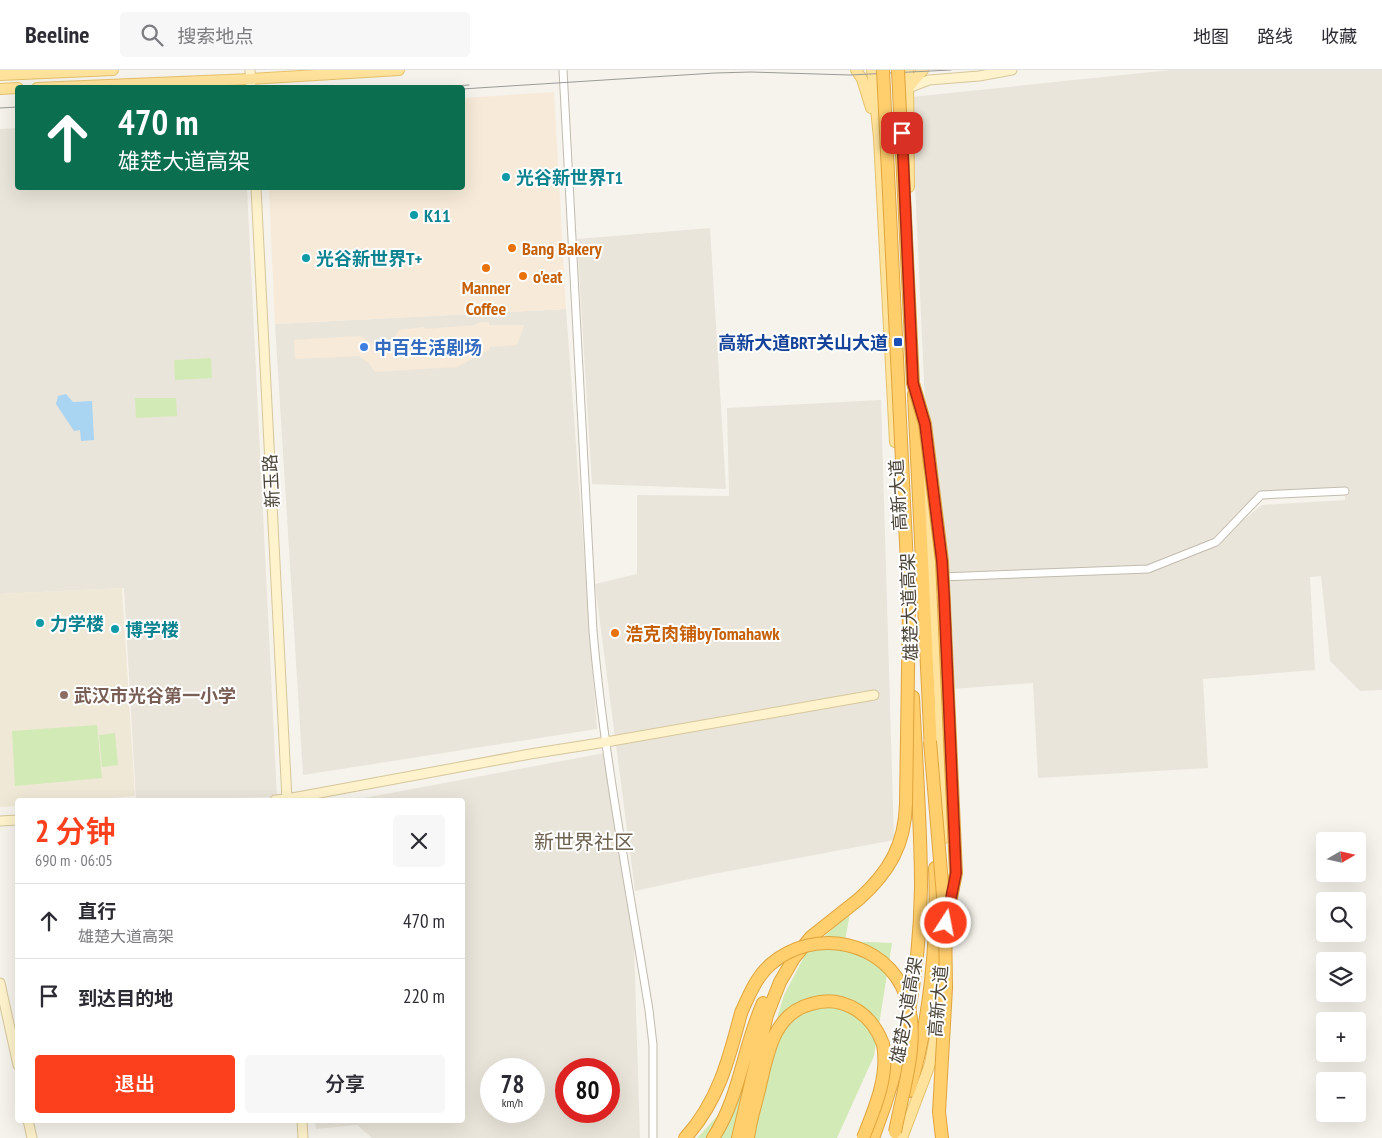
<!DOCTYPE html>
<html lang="zh">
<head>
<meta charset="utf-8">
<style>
  :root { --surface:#fff; --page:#f7f7f7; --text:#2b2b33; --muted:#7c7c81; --line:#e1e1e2; --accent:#fc3f1d }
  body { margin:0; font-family:"PT Sans Narrow","Noto Sans SC",sans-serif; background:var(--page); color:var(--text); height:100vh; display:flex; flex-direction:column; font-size:19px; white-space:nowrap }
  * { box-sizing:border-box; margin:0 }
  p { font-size:16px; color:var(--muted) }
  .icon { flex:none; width:28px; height:28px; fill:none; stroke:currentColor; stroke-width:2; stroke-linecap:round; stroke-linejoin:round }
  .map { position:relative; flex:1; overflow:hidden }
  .details { position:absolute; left:15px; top:728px; width:450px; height:325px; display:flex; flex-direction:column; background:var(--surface); border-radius:5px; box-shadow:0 5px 20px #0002 }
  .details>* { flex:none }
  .top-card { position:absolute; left:15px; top:15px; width:450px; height:105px; border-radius:5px; box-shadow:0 5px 20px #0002; background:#0b6e4f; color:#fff; overflow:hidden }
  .needle { width:32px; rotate:81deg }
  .buttons { position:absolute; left:1316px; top:762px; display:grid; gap:10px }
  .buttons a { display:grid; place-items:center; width:50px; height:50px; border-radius:5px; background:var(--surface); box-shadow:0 5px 20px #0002; font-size:25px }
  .speed { position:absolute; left:480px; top:988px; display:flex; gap:10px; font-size:25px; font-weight:700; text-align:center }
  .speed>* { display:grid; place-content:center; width:65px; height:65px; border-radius:50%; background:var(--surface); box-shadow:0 5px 20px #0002; line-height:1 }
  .speed small { font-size:12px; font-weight:400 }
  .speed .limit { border:8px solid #d22; background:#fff; color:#111 }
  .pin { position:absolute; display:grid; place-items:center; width:42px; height:42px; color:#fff; margin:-21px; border-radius:10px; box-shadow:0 2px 8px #0006 }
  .me { position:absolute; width:55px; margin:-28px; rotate:11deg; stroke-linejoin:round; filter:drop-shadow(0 0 4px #0008) }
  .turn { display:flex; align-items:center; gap:18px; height:105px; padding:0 20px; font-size:22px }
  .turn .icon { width:65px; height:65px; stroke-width:2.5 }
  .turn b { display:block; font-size:35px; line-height:42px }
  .round { display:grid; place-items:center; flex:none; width:52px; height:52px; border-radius:5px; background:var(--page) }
  .headline { display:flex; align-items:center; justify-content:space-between; height:85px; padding:0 20px }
  h1 { font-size:30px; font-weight:600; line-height:38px; color:var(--accent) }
  .action { display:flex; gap:10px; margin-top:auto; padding:10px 20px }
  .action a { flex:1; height:58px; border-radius:5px; background:var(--accent); color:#fff; font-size:20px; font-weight:600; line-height:58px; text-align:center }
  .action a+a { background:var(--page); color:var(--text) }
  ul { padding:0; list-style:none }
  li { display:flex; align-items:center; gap:15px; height:75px; padding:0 20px; border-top:1px solid var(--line) }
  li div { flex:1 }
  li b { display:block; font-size:19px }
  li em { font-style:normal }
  header { display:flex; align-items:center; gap:30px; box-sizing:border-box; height:70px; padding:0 25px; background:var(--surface); border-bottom:1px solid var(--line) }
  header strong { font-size:24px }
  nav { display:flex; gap:28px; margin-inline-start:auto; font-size:18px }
  .search { width:350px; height:45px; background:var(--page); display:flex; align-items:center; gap:12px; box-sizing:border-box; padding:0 18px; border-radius:5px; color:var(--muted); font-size:19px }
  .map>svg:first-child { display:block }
  .residential { fill:#eae5da; fill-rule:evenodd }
  .commercial { fill:#f7ead8 }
  .education { fill:#efe8d6 }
  .green { fill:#d2eab5 }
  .water { fill:#a9d4f2 }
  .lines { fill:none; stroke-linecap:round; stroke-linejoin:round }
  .street-casing { stroke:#c2bbae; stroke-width:9 }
  .secondary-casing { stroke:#d6c79b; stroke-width:11 }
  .primary-casing { stroke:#e6c16a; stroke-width:12 }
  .highway-casing { stroke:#e0a43c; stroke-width:14 }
  .street { stroke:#fff; stroke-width:7 }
  .secondary { stroke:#fff3cd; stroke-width:9 }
  .primary { stroke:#ffe39c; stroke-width:10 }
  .highway { stroke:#ffcf6e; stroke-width:12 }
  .tram { stroke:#9a9a9a; stroke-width:1 }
  .highway-bridge-casing { stroke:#e0a43c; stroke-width:14; stroke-linecap:butt }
  .highway-bridge { stroke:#ffcf6e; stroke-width:12 }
  .route-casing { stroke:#a42913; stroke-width:12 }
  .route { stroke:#fc3f1d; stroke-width:9 }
  .culture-dot { fill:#0f9aa8; stroke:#fff; stroke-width:2 }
  .food-dot { fill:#e8710a; stroke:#fff; stroke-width:2 }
  .transit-dot { fill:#1a4fb4; stroke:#fff; stroke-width:2 }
  .shop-dot { fill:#3f7fe0; stroke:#fff; stroke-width:2 }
  .education-dot { fill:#8d6e63; stroke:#fff; stroke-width:2 }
  .labels { text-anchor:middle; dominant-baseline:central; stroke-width:4; stroke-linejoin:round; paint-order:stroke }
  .culture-label { font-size:18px; font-weight:bold; fill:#0d838f; stroke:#fff; text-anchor:start }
  .food-label { font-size:18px; font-weight:bold; fill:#c56008; stroke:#fff; text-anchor:start }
  .transit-label { font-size:18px; font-weight:bold; fill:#164399; stroke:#fff; text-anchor:end }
  .shop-label { font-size:18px; font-weight:bold; fill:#366cbe; stroke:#fff; text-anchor:start }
  .street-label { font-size:18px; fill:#4b4439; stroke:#fff }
  .education-label { font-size:18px; font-weight:bold; fill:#785e54; stroke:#fff; text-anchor:start }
  .quarter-label { font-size:20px; fill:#6e6250; stroke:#fff }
</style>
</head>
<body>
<header>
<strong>Beeline</strong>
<div class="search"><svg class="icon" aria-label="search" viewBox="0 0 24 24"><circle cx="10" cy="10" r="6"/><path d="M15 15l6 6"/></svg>搜索地点</div>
<nav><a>地图</a><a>路线</a><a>收藏</a></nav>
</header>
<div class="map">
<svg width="1382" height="1068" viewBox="0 0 1382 1068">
  <rect width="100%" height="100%" fill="#f6f3ec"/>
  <!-- residential -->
  <path class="residential" d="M 1171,0 L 1382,0 L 1382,620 L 1360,621 L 1330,591 L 1321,506 L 1310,507 L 1315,600 L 1203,609 L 1208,698 L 1038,708 L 1033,613 L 951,619 L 950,507 L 933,508 L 911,27 ZM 1345,421 L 1345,430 L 1262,435 L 1220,469 L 1261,425 Z
    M 17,58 L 18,118 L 247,118 L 277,727 L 136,730 L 124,518 L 0,524 L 0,59 Z
    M 710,158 L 726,419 L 592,414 L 577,169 Z
    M 566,239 L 597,659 L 303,705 L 275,254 Z
    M 881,330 L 894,770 L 713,804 L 635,821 L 595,514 L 637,504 L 637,425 L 729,426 L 727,338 Z
    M 610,682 L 608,708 L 634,874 L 640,1068 L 372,1068 L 357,1055 L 316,1059 L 315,1050 L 462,1050 L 462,730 L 353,730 ZM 491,999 L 534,999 L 534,1041 L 491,1041 ZM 566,999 L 609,999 L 609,1041 L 566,1041 Z"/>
  <!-- commercial -->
  <path class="commercial" d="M 554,22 L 566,239 L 275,254 L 269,118 L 462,118 L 463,28 Z
    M 480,252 L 489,252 L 489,255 L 524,255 L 517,275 L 490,277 L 489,280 L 457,297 L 375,302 L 368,292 L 358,286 L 295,289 L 294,270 L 360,266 L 386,282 L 399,260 L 424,257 L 426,259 L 474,255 Z"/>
  <!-- education -->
  <path class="education" d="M 122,518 L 135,726 L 90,730 L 18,730 L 17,736 L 0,737 L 0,524 Z"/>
  <!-- green -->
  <path class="green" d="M 211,288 L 212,308 L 175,310 L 174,290 Z
    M 135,328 L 176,328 L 177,346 L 136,348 Z
    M 97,655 L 102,708 L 15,716 L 12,661 Z
    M 115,663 L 118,695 L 102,697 L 99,665 Z
    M 850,843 L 845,871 L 892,873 L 874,986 L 837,1068 L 697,1068 L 722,1041 L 769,975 L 784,925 L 806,883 Z"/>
  <!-- water -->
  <path class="water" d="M 66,324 L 73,332 L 92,331 L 94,370 L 81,371 L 80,360 L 74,361 L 56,334 L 58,326 Z"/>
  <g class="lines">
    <defs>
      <path id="street" d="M 563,0 L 593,561 C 604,688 629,815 649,940 L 653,975 L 653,1068
        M 941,507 L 1148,499 L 1216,472 L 1261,425 L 1345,421"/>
      <path id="secondary" d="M 250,0 L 251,18
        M 908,18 L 929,10 L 979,6 L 1012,0
        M 256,118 L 287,730
        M 275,730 L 287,729 L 530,684 L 606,672 L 874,625
        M 0,751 L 18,750
        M 0,913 L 18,995
        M 28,1050 L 32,1068
        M 302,1050 L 303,1068"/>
      <path id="primary" d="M 856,0 L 862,9 L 871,38
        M 872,0 L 879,68 L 895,372
        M 908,0 L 909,117
        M 0,5 L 113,0
        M 37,18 L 251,9 L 399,0
        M 908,18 L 923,0
        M 0,19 L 18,18
        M 925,403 L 939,621 L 944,768
        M 902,1068 L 930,994 L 935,967 L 940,905"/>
      <path id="highway" d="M 914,324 L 931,681
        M 947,848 L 956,803
        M 909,1021 C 930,952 938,870 935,798
        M 939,1042 L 942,1068
        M 685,1068 C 718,1032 729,989 741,943
        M 713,1068 C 740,1027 743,977 763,933
        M 738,1068 L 767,945 L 780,912 L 794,888 L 811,867 L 859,829
        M 748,1068 C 750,1052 755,1036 759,1020 C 767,987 772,944 811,934 C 821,931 831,930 841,933 C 862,939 875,953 883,974
        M 873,1068 C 904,988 920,903 921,817 C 921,754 916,690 913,627"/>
    </defs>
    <!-- street casing -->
    <use href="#street" class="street-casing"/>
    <!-- secondary casing -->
    <use href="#secondary" class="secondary-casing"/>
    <!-- primary casing -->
    <use href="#primary" class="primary-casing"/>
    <!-- highway casing -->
    <use href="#highway" class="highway-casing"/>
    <!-- street -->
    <use href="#street" class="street"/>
    <!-- secondary -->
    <use href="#secondary" class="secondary"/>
    <!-- primary -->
    <use href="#primary" class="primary"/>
    <!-- highway -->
    <use href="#highway" class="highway"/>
    <!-- tram -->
    <path class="tram" d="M 425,18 L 469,15
      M 462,19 L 715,3 L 751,2 L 850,5 L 951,0
      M 0,38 L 18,37"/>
    <defs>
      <path id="highway-bridge" d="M 898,0 L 913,313 L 925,354 L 942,491 L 956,803
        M 930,671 L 945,850 L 946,918 L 939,1042
        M 859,829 C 889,802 905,775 906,734 L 909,535 L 883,0
        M 741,943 C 749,925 756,907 771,894 C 814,857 886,870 906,926 C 921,969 903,1019 895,1062
        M 863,1068 C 875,1038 889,1006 883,974"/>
    </defs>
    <!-- highway-bridge casing -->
    <use href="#highway-bridge" class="highway-bridge-casing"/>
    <!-- highway-bridge -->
    <use href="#highway-bridge" class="highway-bridge"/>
  </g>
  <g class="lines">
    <defs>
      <path id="route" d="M 902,63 L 913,313 L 925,354 L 942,491 L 944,524 L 956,803 L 946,853"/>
    </defs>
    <!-- route casing -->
    <use href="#route" class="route-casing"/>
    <!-- route -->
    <use href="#route" class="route"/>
  </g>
  <!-- markers -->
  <g class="culture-dot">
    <circle cx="506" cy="107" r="5"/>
    <circle cx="414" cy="145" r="5"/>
    <circle cx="306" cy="188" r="5"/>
    <circle cx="40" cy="553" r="5"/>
    <circle cx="115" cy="559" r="5"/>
  </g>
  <g class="food-dot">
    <circle cx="512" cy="178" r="5"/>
    <circle cx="486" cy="198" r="5"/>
    <circle cx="523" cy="206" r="5"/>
    <circle cx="615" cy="563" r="5"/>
  </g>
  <rect class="transit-dot" x="893" y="267" width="10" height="10" rx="2.5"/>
  <circle class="shop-dot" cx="364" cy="277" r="5"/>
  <circle class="education-dot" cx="64" cy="625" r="5"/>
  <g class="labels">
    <!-- culture labels -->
    <g class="culture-label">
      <text x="516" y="107">光谷新世界T1</text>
      <text x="424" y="145">K11</text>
      <text x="316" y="188">光谷新世界T+</text>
      <text x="50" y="553">力学楼</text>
      <text x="125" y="559">博学楼</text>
    </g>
    <!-- food labels -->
    <g class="food-label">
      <text x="522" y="178">Bang Bakery</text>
      <text x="533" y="206">o'eat</text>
      <text x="486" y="217" text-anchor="middle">Manner<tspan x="486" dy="21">Coffee</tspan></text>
      <text x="625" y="563">浩克肉铺byTomahawk</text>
    </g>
    <!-- transit labels -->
    <g class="transit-label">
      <text x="888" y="272">高新大道BRT关山大道</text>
    </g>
    <!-- shop labels -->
    <g class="shop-label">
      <text x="374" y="277">中百生活剧场</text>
    </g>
    <!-- street labels -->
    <g class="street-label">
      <text transform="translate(271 411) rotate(-93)">新玉路</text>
      <text transform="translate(898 425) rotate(-93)">高新大道</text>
      <text transform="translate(909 537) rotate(-92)">雄楚大道高架</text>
      <text transform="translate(938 931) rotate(-85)">高新大道</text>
      <text transform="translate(906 940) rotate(-80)">雄楚大道高架</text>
    </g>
    <!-- education labels -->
    <g class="education-label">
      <text x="74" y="625">武汉市光谷第一小学</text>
    </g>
    <!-- quarter labels -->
    <g class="quarter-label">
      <text x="584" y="772">新世界社区</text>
    </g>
  </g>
</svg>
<div class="buttons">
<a><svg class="needle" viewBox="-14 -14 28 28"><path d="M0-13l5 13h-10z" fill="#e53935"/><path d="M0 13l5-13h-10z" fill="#7c7c81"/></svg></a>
<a><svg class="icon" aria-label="search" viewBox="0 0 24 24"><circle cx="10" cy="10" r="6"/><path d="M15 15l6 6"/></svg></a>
<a><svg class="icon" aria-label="layers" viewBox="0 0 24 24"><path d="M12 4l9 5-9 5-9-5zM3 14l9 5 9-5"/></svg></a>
<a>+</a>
<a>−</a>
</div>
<div class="speed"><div>78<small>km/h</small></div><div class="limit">80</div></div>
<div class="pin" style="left:902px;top:63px;background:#d93025"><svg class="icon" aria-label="arrive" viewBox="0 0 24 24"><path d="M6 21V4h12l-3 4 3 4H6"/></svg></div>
<svg class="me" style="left:946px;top:853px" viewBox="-20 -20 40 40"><circle r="17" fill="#fc3f1d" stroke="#fff" stroke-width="3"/><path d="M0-11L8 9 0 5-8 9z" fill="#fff"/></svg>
<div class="top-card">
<div class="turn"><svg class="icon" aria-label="ahead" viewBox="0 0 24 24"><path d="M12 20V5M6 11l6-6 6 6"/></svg><div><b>470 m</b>雄楚大道高架</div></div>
</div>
<section class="details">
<div class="headline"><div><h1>2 分钟</h1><p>690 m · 06:05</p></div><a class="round"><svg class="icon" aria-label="close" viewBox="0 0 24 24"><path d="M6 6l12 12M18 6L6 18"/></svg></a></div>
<ul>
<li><svg class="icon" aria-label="ahead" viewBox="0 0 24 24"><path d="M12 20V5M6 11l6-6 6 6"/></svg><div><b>直行</b><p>雄楚大道高架</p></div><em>470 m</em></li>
<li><svg class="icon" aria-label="arrive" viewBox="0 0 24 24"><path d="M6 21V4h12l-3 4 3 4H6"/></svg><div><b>到达目的地</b></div><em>220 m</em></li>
</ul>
<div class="action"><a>退出</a><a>分享</a></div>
</section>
</div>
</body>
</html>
